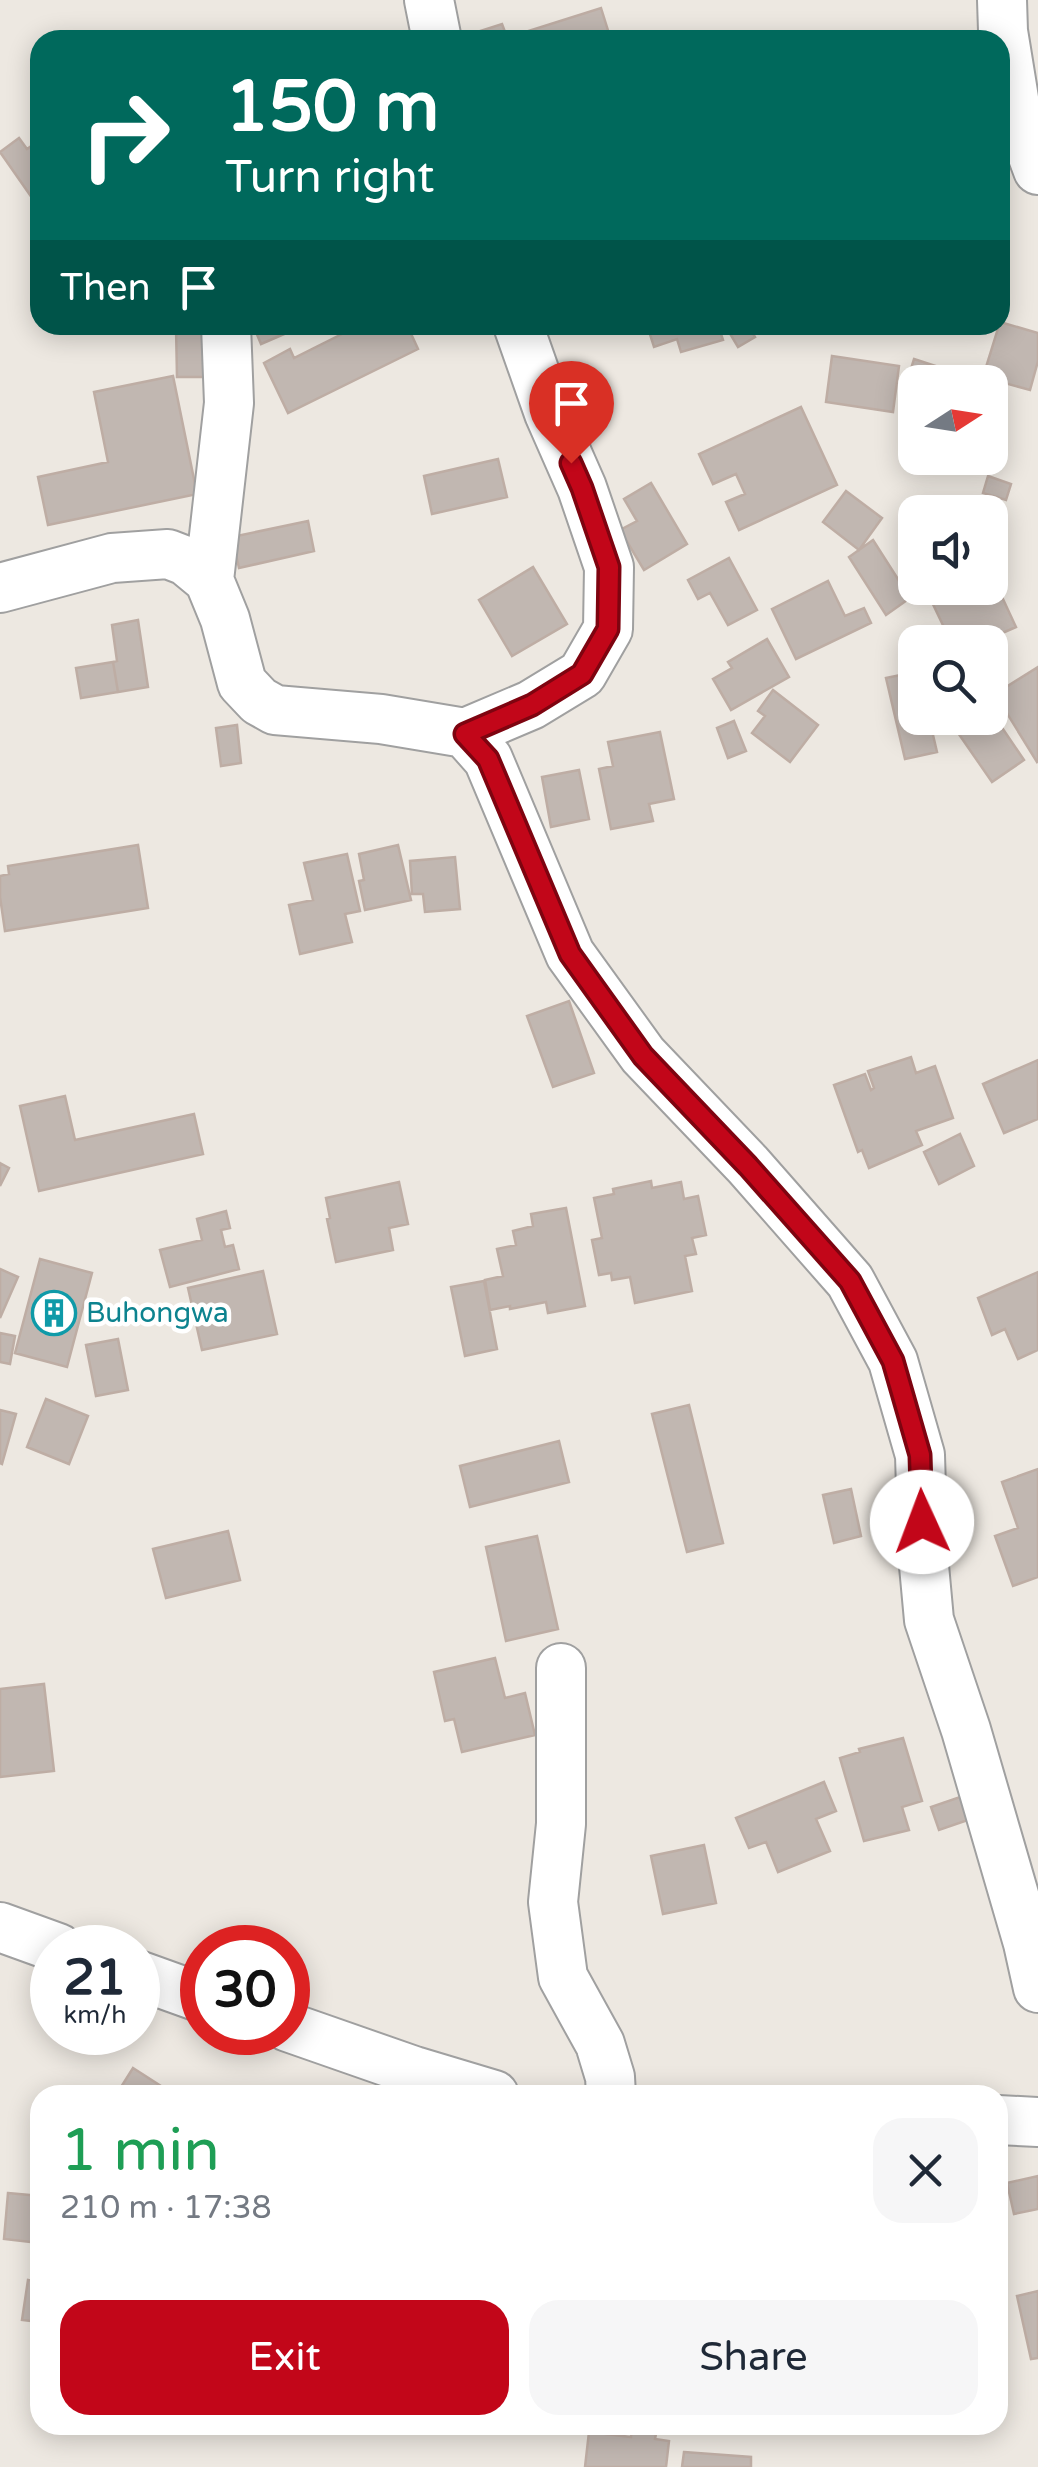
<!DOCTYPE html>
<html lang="en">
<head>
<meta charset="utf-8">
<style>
  :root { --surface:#fff; --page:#f6f6f7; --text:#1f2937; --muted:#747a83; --accent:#c20619 }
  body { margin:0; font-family:"Varela Round",sans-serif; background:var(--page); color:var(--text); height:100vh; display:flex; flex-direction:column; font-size:38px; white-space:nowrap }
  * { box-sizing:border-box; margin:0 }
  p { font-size:32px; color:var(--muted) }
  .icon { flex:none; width:55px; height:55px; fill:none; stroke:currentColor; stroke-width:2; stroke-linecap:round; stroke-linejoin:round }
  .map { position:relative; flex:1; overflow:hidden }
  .sheet { position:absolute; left:30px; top:2085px; width:978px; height:350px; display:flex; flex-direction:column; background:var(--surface); border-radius:30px; box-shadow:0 5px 25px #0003 }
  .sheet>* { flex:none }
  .hud { position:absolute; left:30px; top:30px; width:980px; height:305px; border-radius:30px; box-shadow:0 5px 25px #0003; background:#00695c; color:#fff; overflow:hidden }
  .needle { width:65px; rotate:78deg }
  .tools { position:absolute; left:898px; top:365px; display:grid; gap:20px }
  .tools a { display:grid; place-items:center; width:110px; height:110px; border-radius:20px; background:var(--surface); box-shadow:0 5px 25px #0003; font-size:50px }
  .speed { position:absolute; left:30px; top:1925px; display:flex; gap:20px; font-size:50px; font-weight:700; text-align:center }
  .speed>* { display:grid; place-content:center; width:130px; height:130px; border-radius:50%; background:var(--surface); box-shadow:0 5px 25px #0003; line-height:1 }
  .speed small { font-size:25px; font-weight:400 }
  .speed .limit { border:15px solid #d22; background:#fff; color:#111 }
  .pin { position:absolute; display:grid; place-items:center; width:85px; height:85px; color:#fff; margin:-102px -42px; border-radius:50% 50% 50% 0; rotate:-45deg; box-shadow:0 0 10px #0007 }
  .pin .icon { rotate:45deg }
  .me { position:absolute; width:110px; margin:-55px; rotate:358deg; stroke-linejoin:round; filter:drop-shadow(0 0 8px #0008) }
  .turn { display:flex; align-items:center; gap:35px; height:210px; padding:0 30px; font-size:45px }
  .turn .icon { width:130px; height:130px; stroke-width:2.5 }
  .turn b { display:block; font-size:70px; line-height:85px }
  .then { display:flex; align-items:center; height:95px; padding:0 30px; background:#0003; gap:20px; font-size:38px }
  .round { display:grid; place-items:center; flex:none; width:105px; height:105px; border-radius:30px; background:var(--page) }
  .overview { display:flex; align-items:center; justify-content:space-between; height:170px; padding:0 30px }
  h1 { font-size:60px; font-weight:600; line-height:75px; color:#1e9e55 }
  .cta { display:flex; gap:20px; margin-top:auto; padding:20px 30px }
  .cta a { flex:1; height:115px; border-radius:30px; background:var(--accent); color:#fff; font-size:40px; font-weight:600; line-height:115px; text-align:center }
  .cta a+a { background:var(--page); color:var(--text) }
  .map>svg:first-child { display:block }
  .building { fill:#c1b7b1; stroke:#beada4; stroke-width:2.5 }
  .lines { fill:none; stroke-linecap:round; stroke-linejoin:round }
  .minor-casing { stroke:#a0a0a0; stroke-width:52 }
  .minor { stroke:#fff; stroke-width:48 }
  .route-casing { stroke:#7e0410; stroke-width:25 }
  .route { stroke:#c20619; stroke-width:18 }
  .labels { text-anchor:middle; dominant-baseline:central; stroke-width:9; stroke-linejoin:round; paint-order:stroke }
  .culture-label { font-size:28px; fill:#0d838f; stroke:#fff; text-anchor:start }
</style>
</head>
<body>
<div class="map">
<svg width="1038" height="2467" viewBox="0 0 1038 2467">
  <rect width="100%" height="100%" fill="#ede8e1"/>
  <!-- building -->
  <path class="building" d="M 601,8 L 611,40 L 525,40 L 522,33 Z
    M 502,24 L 508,40 L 480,40 L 477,32 Z
    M 19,138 L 27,149 L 40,140 L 40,203 L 37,205 L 0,152 Z
    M 1000,322 L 1038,333 L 1038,361 L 1030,390 L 983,377 Z
    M 162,325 L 209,325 L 209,377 L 177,377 L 176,327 L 162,327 Z
    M 253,325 L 305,325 L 261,344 Z
    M 360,325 L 407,325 L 418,349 L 288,413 L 264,363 L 290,349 L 294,358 Z
    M 647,325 L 718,325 L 723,340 L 681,352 L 677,339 L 654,347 Z
    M 729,325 L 748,325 L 755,337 L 738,347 L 726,327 Z
    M 832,356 L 899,366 L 893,412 L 826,402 Z
    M 914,359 L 942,368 L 938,382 L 915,382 L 915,405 L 901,400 Z
    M 173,376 L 197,494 L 48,525 L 38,477 L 108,462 L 94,392 Z
    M 801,407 L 837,485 L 739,530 L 726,502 L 745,494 L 736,474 L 713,484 L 699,454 Z
    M 498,459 L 507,497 L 432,514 L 424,476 Z
    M 988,476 L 1011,484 L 1006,500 L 983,493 Z
    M 651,483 L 687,544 L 644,570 L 620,530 L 637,521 L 624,499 Z
    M 846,491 L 882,518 L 859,550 L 823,522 Z
    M 308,521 L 314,551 L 239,568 L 232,537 Z
    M 873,540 L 910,598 L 886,615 L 849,557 Z
    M 915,544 L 915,576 L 904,549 Z
    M 729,558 L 757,610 L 728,625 L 710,593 L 698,599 L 688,580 Z
    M 533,567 L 567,624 L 512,656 L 479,600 Z
    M 828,581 L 845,616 L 864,608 L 871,623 L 796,659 L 772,609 Z
    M 996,584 L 1016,627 L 982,642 L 951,642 L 931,600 L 955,589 L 960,600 Z
    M 920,588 L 951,588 L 924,599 Z
    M 138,620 L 148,687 L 118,692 L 113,662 L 117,661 L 112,625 Z
    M 767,639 L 789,677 L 731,710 L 713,679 L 732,668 L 728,662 Z
    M 113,662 L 118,692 L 81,698 L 76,668 Z
    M 1038,667 L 1038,761 L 1037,762 L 995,694 Z
    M 915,672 L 915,718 L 929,718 L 937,752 L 905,759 L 886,678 Z
    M 773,690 L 818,725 L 790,762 L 752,733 L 765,716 L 758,711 Z
    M 990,710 L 1024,760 L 992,782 L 954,727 L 968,718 L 990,718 Z
    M 937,718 L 962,718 L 942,727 Z
    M 734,721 L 746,751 L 728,758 L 717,728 Z
    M 237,725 L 241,763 L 221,766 L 216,728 Z
    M 660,732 L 674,799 L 649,804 L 653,821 L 611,829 L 599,769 L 613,766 L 608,742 Z
    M 579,770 L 589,819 L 551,827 L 542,777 Z
    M 138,845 L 148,908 L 5,931 L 0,897 L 0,876 L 9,874 L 8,866 Z
    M 398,845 L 411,900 L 365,910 L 359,881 L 364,880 L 359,854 Z
    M 347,854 L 360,911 L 345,914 L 352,942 L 300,954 L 289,905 L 313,900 L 304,863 Z
    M 455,857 L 460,909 L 425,912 L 423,894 L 412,894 L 410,861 Z
    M 569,1001 L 594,1073 L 553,1087 L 527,1016 Z
    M 911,1057 L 916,1073 L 935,1066 L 953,1118 L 916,1131 L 922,1145 L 869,1168 L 862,1150 L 858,1152 L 834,1085 L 865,1074 L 871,1090 L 874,1088 L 868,1071 Z
    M 1038,1060 L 1038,1119 L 1004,1133 L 983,1084 Z
    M 65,1096 L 75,1140 L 194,1114 L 203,1154 L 39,1191 L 20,1106 Z
    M 960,1134 L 974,1166 L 939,1184 L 924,1152 Z
    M 0,1163 L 9,1168 L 0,1186 Z
    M 651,1181 L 652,1188 L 681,1182 L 684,1199 L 698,1196 L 706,1235 L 692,1238 L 696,1254 L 685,1256 L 692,1291 L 635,1303 L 630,1277 L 612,1280 L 611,1273 L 599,1275 L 592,1240 L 602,1238 L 594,1198 L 614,1194 L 613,1189 Z
    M 399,1182 L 408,1224 L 389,1228 L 393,1250 L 336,1262 L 327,1219 L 330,1218 L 326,1198 Z
    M 566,1208 L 585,1306 L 548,1313 L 546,1302 L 510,1309 L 510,1306 L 490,1310 L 485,1280 L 503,1276 L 497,1249 L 516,1245 L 513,1231 L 533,1226 L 531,1214 Z
    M 226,1211 L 230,1228 L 221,1230 L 225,1247 L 233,1245 L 239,1269 L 170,1287 L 160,1250 L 202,1240 L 197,1219 Z
    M 40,1259 L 92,1273 L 67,1367 L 15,1353 Z
    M 0,1269 L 18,1277 L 0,1318 Z
    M 263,1271 L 277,1334 L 202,1350 L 188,1288 Z
    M 1038,1272 L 1038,1350 L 1018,1359 L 1005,1329 L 992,1335 L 978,1298 Z
    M 484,1281 L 497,1349 L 465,1356 L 451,1287 Z
    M 0,1333 L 15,1336 L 10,1364 L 0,1362 Z
    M 118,1339 L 128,1390 L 96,1396 L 86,1345 Z
    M 46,1399 L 88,1416 L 69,1464 L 27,1447 Z
    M 689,1405 L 723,1543 L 687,1552 L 652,1414 Z
    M 0,1410 L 16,1414 L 2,1464 L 0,1463 Z
    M 559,1441 L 569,1482 L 470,1507 L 460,1466 Z
    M 1038,1469 L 1038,1577 L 1013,1586 L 995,1536 L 1018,1528 L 1002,1482 Z
    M 851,1489 L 861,1536 L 834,1543 L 823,1495 Z
    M 228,1531 L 240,1580 L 166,1598 L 153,1549 Z
    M 537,1536 L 558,1629 L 506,1641 L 486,1547 Z
    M 495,1658 L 505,1698 L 525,1693 L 535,1735 L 462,1752 L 454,1719 L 445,1721 L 434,1672 Z
    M 44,1684 L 54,1771 L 0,1777 L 0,1689 Z
    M 903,1738 L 922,1801 L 902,1807 L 909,1830 L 864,1841 L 840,1758 L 860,1752 L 859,1749 Z
    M 824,1782 L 836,1811 L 816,1819 L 830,1851 L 778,1872 L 766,1842 L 749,1848 L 736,1818 Z
    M 960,1797 L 968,1820 L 939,1830 L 931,1807 Z
    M 704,1845 L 716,1903 L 663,1914 L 651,1856 Z
    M 133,2068 L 167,2090 L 164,2095 L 116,2095 Z
    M 201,2087 L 228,2095 L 198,2095 Z
    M 1038,2176 L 1038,2209 L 1014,2214 L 1007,2183 Z
    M 8,2193 L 40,2196 L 40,2243 L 4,2239 Z
    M 28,2280 L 40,2282 L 40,2322 L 22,2320 Z
    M 1038,2291 L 1038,2358 L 1031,2359 L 1017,2296 Z
    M 632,2426 L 657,2429 L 655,2439 L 669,2441 L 666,2467 L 585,2467 L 589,2432 L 631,2437 Z
    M 684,2452 L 751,2457 L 751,2467 L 682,2467 Z"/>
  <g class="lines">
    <defs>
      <path id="minor" d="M 429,0 L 437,40
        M 1002,0 L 1003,31 L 1016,111 L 1038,170
        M 209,580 L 229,403 L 226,325
        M 0,588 L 112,558 L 168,554 L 186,561 L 209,580 L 225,619 L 242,683 L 259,701 L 275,710 L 381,719 L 465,733 L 488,759 L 570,954 L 643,1055 L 748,1165 L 850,1281 L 893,1361 L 920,1455 L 923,1555 L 929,1620 L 966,1730 L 1028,1943 L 1038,1988
        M 465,733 L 531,705 L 582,674 L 608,629 L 609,567 L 582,488 L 549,413 L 518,325
        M 561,1668 L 561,1824 L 553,1902 L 563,1977 L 600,2044 L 610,2077 L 611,2095
        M 0,1927 L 58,1948
        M 138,1975 L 202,1998
        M 288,2027 L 414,2071 L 494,2095
        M 998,2120 L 1038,2122"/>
    </defs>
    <!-- minor casing -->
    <use href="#minor" class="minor-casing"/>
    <!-- minor -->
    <use href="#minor" class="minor"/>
  </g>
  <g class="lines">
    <defs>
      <path id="route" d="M 571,463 L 582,488 L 609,567 L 608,629 L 582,674 L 532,705 L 465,734 L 488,759 L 570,954 L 643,1056 L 748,1166 L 850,1281 L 893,1361 L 920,1455 L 922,1522"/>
    </defs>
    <!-- route casing -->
    <use href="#route" class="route-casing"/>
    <!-- route -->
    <use href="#route" class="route"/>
  </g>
  <!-- icons -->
  <defs>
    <symbol id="building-ring" viewBox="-11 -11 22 22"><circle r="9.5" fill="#fff" stroke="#0f9aa8" stroke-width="1.5"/><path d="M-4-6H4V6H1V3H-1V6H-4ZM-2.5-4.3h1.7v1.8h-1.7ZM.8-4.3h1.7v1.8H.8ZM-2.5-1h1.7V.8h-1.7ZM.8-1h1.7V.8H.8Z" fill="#0f9aa8"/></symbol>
  </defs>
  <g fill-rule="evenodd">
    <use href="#building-ring" x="29" y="1288" width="50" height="50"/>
  </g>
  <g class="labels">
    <!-- culture labels -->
    <g class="culture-label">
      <text x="86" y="1313">Buhongwa</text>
    </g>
  </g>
</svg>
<div class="tools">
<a><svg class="needle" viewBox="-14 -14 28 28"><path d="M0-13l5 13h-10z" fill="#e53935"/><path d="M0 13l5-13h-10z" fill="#747a83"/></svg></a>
<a><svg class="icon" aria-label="sound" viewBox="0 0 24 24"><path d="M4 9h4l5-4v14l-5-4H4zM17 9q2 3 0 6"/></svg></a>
<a><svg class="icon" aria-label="search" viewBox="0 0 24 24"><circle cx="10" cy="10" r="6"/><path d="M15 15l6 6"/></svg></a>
</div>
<div class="speed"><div>21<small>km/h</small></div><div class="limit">30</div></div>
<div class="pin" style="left:571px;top:463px;background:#d93025"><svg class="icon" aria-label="arrive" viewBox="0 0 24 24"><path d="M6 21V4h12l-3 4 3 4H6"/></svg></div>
<svg class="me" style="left:922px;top:1522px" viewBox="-20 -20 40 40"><circle r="19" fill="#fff"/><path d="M0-13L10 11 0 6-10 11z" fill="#c20619"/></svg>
<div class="hud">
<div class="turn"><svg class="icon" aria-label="right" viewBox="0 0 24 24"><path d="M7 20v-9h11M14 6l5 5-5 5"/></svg><div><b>150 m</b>Turn right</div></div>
<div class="then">Then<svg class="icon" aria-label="arrive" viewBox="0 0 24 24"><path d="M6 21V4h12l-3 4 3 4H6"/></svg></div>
</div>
<section class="sheet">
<div class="overview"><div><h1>1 min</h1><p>210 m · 17:38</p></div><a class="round"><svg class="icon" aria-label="close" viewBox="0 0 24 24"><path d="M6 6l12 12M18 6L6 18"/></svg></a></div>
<div class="cta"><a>Exit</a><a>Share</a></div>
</section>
</div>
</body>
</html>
